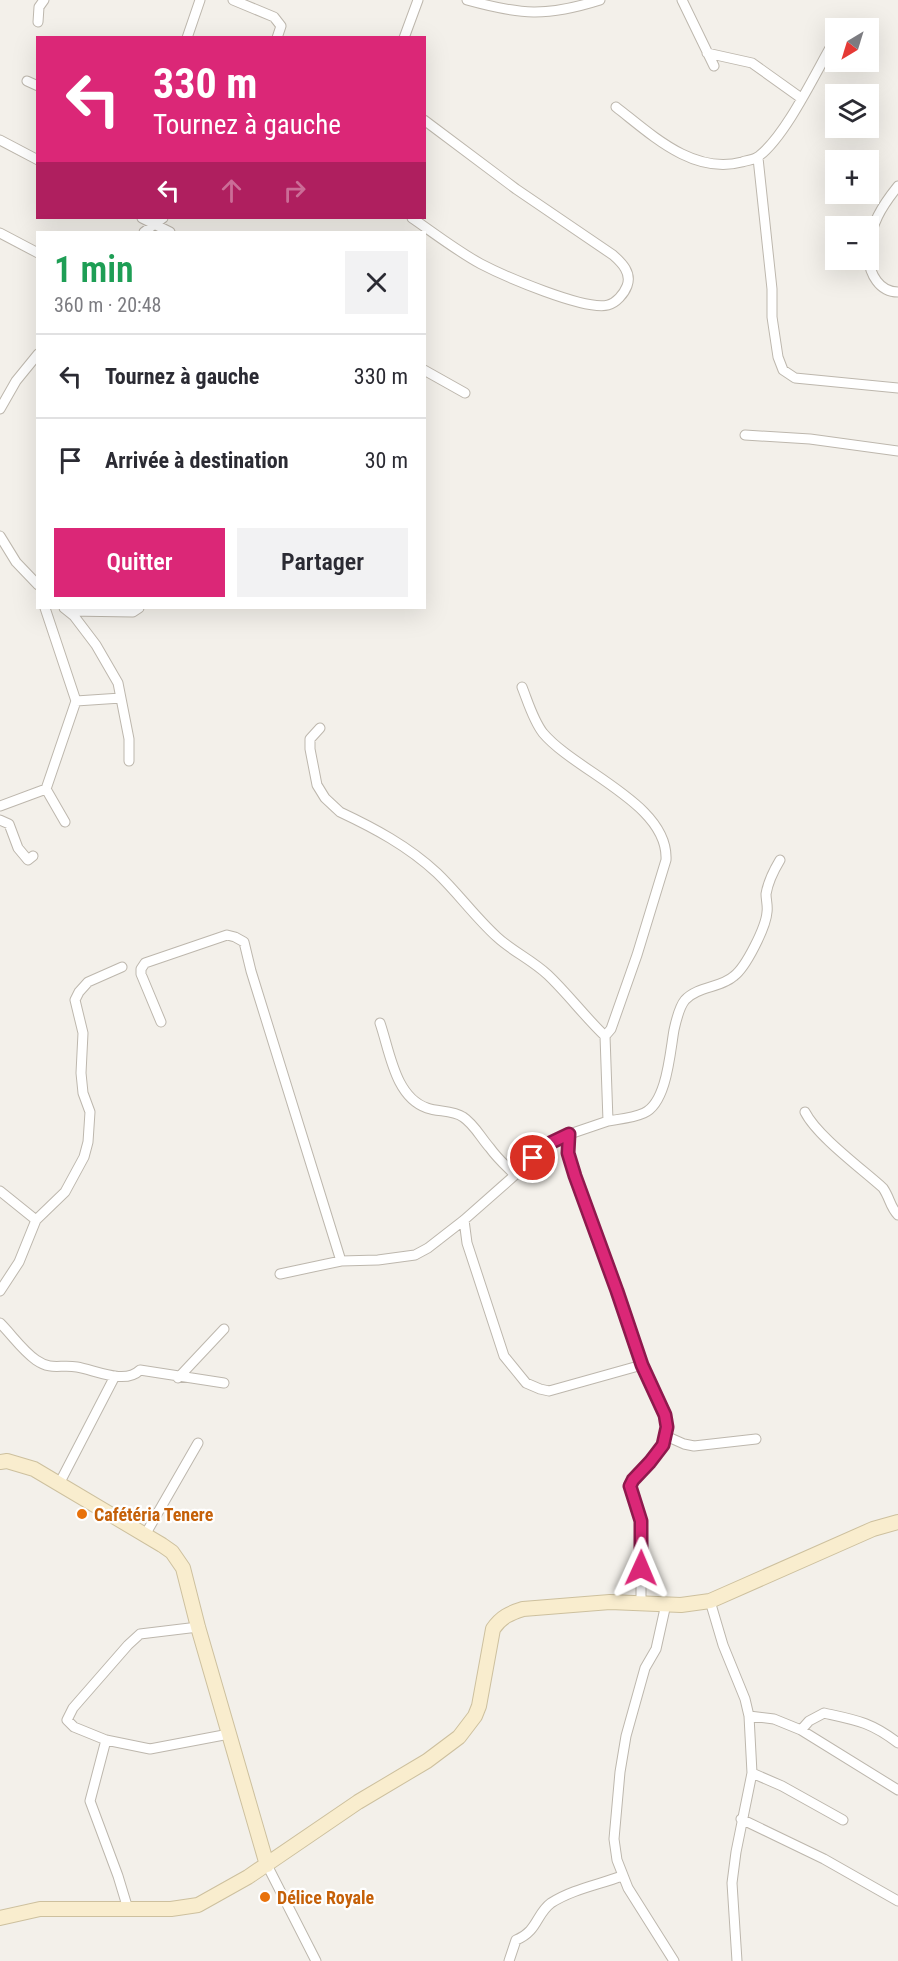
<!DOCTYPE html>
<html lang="fr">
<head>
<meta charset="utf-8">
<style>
  :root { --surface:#fff; --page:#f2f2f3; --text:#2b2b33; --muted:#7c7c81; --line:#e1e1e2; --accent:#db2777 }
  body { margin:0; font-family:"Roboto Condensed",sans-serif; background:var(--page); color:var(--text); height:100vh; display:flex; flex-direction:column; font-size:22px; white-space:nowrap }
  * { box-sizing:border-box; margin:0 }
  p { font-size:20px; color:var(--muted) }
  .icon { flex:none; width:33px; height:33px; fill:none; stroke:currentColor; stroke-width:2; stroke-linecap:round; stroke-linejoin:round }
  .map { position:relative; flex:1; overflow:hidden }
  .panel { position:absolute; left:36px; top:231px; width:390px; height:378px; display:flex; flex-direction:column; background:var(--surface); border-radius:0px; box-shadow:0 6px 24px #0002 }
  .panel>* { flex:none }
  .guide { position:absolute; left:36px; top:36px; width:390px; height:183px; border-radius:0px; box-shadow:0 6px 24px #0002; background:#db2777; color:#fff; overflow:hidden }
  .needle { width:39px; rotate:218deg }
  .fabs { position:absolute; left:825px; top:18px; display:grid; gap:12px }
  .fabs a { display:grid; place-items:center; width:54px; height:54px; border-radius:0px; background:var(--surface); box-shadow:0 6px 24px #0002; font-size:30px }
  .pin { position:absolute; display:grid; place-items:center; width:51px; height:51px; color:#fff; margin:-26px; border:3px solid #fff; border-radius:50%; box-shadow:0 2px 6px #0007 }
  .me { position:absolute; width:66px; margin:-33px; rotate:1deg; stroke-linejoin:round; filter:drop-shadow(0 0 4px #0008) }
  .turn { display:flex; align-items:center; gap:21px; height:126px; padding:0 18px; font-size:27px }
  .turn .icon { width:78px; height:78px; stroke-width:2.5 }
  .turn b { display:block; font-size:42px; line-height:51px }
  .lanes { display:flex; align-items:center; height:57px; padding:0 18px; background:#0003; justify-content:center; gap:30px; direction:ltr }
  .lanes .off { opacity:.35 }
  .round { display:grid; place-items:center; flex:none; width:63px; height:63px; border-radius:0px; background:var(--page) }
  .head { display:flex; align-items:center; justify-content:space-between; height:102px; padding:0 18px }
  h1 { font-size:36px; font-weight:600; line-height:45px; color:#1e9e55 }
  .primary-button { display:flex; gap:12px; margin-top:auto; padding:12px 18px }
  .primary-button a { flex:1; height:69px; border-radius:0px; background:var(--accent); color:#fff; font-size:24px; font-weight:600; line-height:69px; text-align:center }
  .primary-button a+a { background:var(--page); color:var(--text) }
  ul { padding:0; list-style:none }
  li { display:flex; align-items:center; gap:18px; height:84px; padding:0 18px; border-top:2px solid var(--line) }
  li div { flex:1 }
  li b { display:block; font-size:22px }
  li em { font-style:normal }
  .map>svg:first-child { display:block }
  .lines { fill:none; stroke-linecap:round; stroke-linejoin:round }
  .street-casing { stroke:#bdb7ad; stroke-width:11 }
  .secondary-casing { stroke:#cdc09e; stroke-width:16 }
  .street { stroke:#fff; stroke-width:9 }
  .secondary { stroke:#f9edce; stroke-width:14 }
  .route-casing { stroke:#8e194d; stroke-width:15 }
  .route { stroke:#db2777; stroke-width:10 }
  .food-dot { fill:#e8710a; stroke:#fff; stroke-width:2 }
  .labels { text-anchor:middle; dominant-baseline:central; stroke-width:4.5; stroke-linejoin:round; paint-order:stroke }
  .food-label { font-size:18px; font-weight:bold; fill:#c56008; stroke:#fff; text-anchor:start }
</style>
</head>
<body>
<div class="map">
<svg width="898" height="1961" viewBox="0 0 898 1961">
  <rect width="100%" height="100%" fill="#f3f0ea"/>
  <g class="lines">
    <defs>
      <path id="street" d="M 233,0 L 274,17 L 281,26 L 277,38
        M 467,0 C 521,15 546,17 600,0
        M 682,0 L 714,66
        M 38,22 L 39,7 L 44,0
        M 187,38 L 200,0
        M 404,38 L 418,0
        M 707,53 L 752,63 L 801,98
        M 27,81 L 38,86
        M 616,107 C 652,135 693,175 742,162 C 748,160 755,160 759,156 C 785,136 813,78 830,48
        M 0,140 L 38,160
        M 758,158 L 772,289 L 772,317 L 778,357 L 783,370 L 795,378 L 898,388
        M 142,218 L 170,232
        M 412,218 C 434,233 457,251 481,264 C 504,276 585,311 608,305 C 616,303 624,294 627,286 C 632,273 622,263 613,255 L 516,189 L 424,120
        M 144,232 L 163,218
        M 0,233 L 38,253
        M 868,251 C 871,224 881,207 898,186
        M 868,257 C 870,274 879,292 898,292
        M 424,370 L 465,393
        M 0,409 L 16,381 L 38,354
        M 745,435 L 810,439 L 898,451
        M 0,536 L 16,562 L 38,585
        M 45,608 L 76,701 L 46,789 L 65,822
        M 64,608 L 74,616 L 96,645 L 118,683 L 129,739 L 129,761
        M 69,611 L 133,612 L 139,608
        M 76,701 L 121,698
        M 320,728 L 310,739 L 310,749 L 317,785 L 325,798 L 340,812 C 374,828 408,846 437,873 C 458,893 475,917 497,937 C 512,951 532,960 548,975 C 568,994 585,1017 605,1036 L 611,1029 L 637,955 L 666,860 C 669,804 576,772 543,733 C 533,720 528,702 522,687
        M 0,806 L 46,789
        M 0,820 L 9,824 L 18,848 L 28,860 L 33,856
        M 161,1022 L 141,974 L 141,969 L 145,963 L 227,935 L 235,937 L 244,942 L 251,971 L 341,1261
        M 380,1023 C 390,1052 395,1097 427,1108 C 438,1112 453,1110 463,1117 C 474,1124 481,1138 490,1148 C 497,1158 506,1166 515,1175 L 547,1144 L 558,1138 L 608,1121 L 605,1036
        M 805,1112 C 817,1136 862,1169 883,1188 C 890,1198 890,1207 898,1215
        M 608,1121 C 620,1119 633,1118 644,1113 C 667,1103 670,1052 674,1030 C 676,1021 679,1007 685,1000 C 698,986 721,988 734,976 C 746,967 766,927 767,912 C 768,906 766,900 766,894 C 768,882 774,870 780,860
        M 569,1134 L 568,1153 L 575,1176 L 617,1291 L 642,1365 L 665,1415 L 667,1427 L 666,1436 L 657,1453 L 633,1480 L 630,1486 L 641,1521 L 641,1602
        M 0,1191 L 36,1220
        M 464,1220 L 467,1243 L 504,1356 L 526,1383 L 540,1389 L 549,1391 L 642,1365
        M 280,1274 L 341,1261 L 378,1260 L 415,1255 L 428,1248 L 464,1220 L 515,1175
        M 0,1291 L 19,1262 L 36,1220 L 65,1192 L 84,1157 L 88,1142 L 90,1112 L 83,1093 L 81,1073 L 83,1033 L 75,1000 L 79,992 L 88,982 L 122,967
        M 0,1323 C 12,1335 22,1350 36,1360 C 52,1371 60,1364 77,1367 C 95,1370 125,1385 140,1370 L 224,1383
        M 178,1378 L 224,1329
        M 666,1436 L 684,1444 L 694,1446 L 756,1439
        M 59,1484 L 115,1376
        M 145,1535 L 198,1443
        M 710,1601 L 723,1645 L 745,1699 L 749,1716 L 752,1773 L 736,1852 L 732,1883 L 737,1961
        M 666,1604 L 656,1649 L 645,1668 L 626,1736 L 620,1772 L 614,1839 L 617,1860 L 628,1888 L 674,1961
        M 198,1627 L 140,1634 L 128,1645 L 73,1708 L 67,1720 L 74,1727 L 106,1740 L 150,1749 L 229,1734
        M 749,1716 L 774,1719 L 801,1730 L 898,1790
        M 801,1730 L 809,1721 L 824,1713 C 856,1720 871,1722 898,1743
        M 106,1740 L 90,1801 L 118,1876 L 128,1909
        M 752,1773 L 782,1786 L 843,1820
        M 741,1819 L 824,1859 L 898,1901
        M 267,1865 L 316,1961
        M 509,1961 L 516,1940 C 538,1931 536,1914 551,1903 C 573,1889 598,1885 622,1876"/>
      <path id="secondary" d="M 0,1462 L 7,1461 L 34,1469 L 162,1545 L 172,1552 L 183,1568 L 198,1627 L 267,1865
        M 0,1918 L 40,1909 L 171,1909 L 198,1905 L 248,1877 L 358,1802 L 427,1761 L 459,1737 L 475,1716 L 479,1706 L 493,1629 C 501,1617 510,1613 523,1609 L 610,1602 L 681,1605 L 710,1601 L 873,1529 L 898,1522"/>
    </defs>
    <!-- street casing -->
    <use href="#street" class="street-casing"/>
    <!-- secondary casing -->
    <use href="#secondary" class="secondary-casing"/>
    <!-- street -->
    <use href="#street" class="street"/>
    <!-- secondary -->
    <use href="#secondary" class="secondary"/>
  </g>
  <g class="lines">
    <defs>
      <path id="route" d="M 533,1158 L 548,1144 L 569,1134 L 568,1153 L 575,1176 L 617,1291 L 642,1365 L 665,1415 L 667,1427 L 663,1445 L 650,1462 L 633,1480 L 630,1486 L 641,1521 L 641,1568"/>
    </defs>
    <!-- route casing -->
    <use href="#route" class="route-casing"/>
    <!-- route -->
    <use href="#route" class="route"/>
  </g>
  <!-- markers -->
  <g class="food-dot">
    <circle cx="82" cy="1514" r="6"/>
    <circle cx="265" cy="1897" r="6"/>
  </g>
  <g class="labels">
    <!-- food labels -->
    <g class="food-label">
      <text x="94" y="1514">Cafétéria Tenere</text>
      <text x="277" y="1897">Délice Royale</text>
    </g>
  </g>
</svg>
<div class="fabs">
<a><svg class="needle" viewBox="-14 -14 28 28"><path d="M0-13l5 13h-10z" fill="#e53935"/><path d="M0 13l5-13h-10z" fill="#7c7c81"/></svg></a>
<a><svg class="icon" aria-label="layers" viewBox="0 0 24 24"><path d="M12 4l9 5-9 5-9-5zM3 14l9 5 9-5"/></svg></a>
<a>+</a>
<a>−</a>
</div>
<div class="pin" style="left:533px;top:1158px;background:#d93025"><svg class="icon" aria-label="arrive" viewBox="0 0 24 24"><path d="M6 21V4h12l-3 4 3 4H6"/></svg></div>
<svg class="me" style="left:641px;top:1568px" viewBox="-20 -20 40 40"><path d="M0-17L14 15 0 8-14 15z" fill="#db2777" stroke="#fff" stroke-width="4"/></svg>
<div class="guide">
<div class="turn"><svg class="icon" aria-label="left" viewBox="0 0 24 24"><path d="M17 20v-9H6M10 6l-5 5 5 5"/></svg><div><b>330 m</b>Tournez à gauche</div></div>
<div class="lanes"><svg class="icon" aria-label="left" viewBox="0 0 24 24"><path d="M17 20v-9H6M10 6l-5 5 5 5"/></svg><svg class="icon off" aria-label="ahead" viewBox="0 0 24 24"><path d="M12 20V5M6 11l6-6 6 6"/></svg><svg class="icon off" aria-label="right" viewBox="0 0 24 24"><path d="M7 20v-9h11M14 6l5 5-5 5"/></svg></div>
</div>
<section class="panel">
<div class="head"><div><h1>1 min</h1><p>360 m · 20:48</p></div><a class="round"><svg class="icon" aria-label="close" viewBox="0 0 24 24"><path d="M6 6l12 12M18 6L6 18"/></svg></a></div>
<ul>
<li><svg class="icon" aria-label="left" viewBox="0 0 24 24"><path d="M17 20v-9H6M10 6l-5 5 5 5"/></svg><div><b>Tournez à gauche</b></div><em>330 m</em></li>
<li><svg class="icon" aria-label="arrive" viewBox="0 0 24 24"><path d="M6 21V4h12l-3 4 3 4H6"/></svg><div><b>Arrivée à destination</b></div><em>30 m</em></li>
</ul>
<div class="primary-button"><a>Quitter</a><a>Partager</a></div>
</section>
</div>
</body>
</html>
